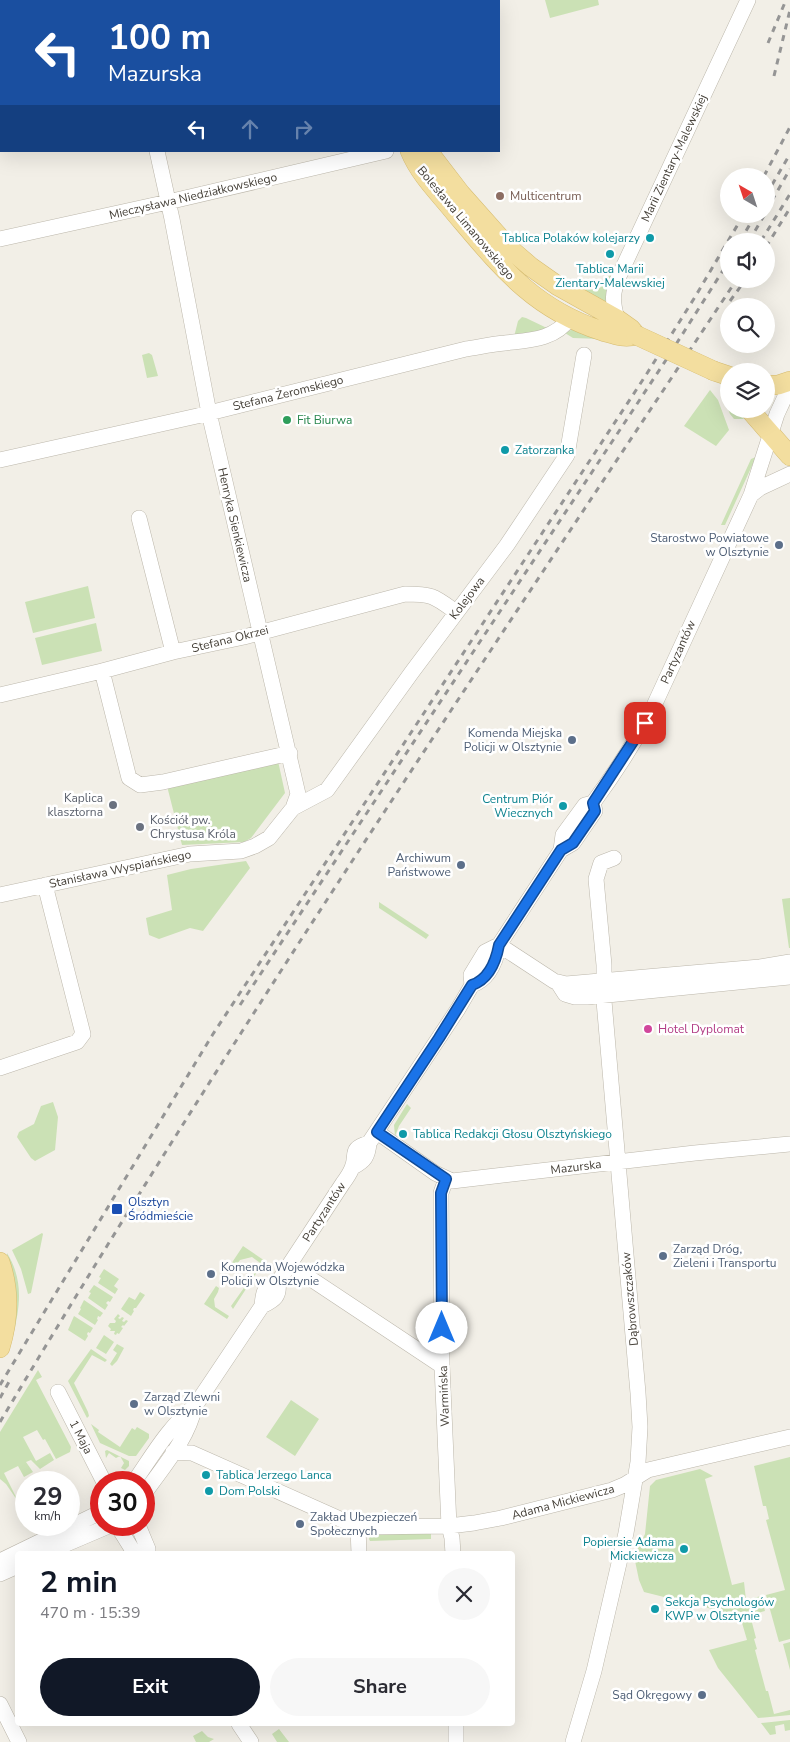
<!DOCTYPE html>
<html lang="en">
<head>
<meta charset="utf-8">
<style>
  :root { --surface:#fff; --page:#f7f7f7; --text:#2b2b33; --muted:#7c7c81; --accent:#111827 }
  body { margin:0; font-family:"Nunito Sans",sans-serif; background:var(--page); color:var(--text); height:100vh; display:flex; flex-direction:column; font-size:19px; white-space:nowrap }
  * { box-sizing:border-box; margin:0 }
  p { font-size:16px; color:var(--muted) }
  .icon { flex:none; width:28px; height:28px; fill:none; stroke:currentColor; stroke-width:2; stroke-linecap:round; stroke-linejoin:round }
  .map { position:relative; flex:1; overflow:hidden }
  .details { position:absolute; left:15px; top:1551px; width:500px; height:175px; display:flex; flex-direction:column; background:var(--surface); border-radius:5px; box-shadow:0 5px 20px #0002 }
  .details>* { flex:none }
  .guide { position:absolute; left:0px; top:0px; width:500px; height:152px; box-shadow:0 5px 20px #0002; background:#1a4fa0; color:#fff; overflow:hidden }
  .needle { width:32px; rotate:321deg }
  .controls { position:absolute; left:720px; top:168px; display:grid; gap:10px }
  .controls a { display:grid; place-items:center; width:55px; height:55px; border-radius:50%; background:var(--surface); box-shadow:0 5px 20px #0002; font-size:25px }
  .speed { position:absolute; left:15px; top:1471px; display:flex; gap:10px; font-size:25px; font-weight:700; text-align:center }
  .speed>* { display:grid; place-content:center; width:65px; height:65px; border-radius:50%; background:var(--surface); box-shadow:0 5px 20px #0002; line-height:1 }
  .speed small { font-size:12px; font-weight:400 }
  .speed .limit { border:8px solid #d22; background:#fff; color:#111 }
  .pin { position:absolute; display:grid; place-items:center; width:42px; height:42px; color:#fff; margin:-21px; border-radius:10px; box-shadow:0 2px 8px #0006 }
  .me { position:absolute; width:55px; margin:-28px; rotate:0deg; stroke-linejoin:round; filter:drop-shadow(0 0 4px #0008) }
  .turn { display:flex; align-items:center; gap:18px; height:105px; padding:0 25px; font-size:22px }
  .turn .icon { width:65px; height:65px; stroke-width:2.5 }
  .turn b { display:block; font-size:35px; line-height:42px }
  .lanes { display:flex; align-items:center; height:48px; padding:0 25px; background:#0003; justify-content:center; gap:25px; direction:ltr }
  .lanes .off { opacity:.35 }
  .round { display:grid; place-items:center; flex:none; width:52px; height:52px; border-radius:26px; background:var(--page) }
  .headline { display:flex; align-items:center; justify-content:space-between; height:85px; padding:0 25px }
  h1 { font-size:30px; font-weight:700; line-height:38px; color:var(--accent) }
  .action { display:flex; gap:10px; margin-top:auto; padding:10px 25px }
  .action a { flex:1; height:58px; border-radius:30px; background:var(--accent); color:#fff; font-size:20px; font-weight:700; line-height:58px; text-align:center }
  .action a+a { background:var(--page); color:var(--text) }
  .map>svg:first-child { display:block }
  .green { fill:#cbe1b5 }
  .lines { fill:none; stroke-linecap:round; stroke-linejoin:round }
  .minor-casing { stroke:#bcb7ab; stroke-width:16 }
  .major-casing { stroke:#d6bc71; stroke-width:20 }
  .minor { stroke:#fff; stroke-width:15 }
  .major { stroke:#f3de9f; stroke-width:19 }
  .rail { stroke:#959595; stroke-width:3; stroke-dasharray:6 6; stroke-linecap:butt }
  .major-bridge-casing { stroke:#d6bc71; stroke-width:20; stroke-linecap:butt }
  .major-bridge { stroke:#f3de9f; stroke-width:19 }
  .route-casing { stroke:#114b97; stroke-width:12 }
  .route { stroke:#1a73e8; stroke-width:9 }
  .education-dot { fill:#8d6e63; stroke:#fff; stroke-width:2 }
  .culture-dot { fill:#0f9aa8; stroke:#fff; stroke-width:2 }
  .leisure-dot { fill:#2e9e5b; stroke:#fff; stroke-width:2 }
  .service-dot { fill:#5c6f8a; stroke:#fff; stroke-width:2 }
  .worship-dot { fill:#6b7280; stroke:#fff; stroke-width:2 }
  .hotel-dot { fill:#d1479c; stroke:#fff; stroke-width:2 }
  .transit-dot { fill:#1a4fb4; stroke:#fff; stroke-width:2 }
  .labels { text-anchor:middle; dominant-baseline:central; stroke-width:5; stroke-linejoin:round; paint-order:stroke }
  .street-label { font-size:12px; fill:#443f37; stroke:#fff }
  .education-label { font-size:12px; fill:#785e54; stroke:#fff; text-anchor:start }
  .culture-label { font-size:12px; fill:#0d838f; stroke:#fff; text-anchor:start }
  .leisure-label { font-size:12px; fill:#27864d; stroke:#fff; text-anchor:start }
  .service-label { font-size:12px; fill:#4e5e75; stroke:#fff; text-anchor:end }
  .worship-label { font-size:12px; fill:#5b616d; stroke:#fff; text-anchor:end }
  .hotel-label { font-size:12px; fill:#b23c85; stroke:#fff; text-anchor:start }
  .transit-label { font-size:12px; fill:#164399; stroke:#fff; text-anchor:start }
</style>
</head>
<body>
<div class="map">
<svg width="790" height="1742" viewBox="0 0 790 1742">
  <rect width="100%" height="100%" fill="#f2efe7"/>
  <!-- green -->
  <path class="green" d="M 545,0 L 598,0 L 599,5 L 550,18 Z
    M 617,265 L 607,305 L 573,287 L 576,285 L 585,283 L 594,289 L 600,288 Z
    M 522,317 L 526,318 L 549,329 L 514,337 L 518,321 Z
    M 573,329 L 601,339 L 573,338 L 565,333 Z
    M 149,353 L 152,355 L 158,376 L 147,378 L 142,355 Z
    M 710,390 L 718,400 L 729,430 L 716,446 L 684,426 Z
    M 725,398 L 729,402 L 729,409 L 735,409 L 744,419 L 734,419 L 730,414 L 724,399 Z
    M 756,457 L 725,525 L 721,525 L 751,459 Z
    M 88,586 L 95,618 L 33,633 L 25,602 Z
    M 96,623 L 102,651 L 42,665 L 35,638 Z
    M 278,761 L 285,793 L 251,838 L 244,842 L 182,845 L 167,786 Z
    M 246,861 L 250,868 L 203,931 L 190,928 L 159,939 L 149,935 L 146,918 L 172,910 L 167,875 L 191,869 Z
    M 790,898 L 790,948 L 789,948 L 782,899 Z
    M 379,902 L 429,935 L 426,939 L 379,908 Z
    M 53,1102 L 58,1117 L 55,1150 L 35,1161 L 31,1158 L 17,1137 L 19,1132 L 34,1124 L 41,1106 Z
    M 407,1104 L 411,1108 L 399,1126 L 395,1136 L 394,1125 Z
    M 42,1233 L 43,1234 L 42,1239 L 31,1293 L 28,1294 L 21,1269 L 12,1250 Z
    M 243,1246 L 265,1261 L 263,1265 L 252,1257 L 240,1260 L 237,1264 L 231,1264 Z
    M 7,1253 C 24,1281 20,1306 13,1336 L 10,1341 Z
    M 104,1269 L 119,1279 L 114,1286 L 118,1289 L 115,1294 L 98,1283 L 101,1278 L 99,1277 Z
    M 256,1271 L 257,1272 L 233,1309 L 231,1306 Z
    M 94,1285 L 113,1297 L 110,1302 L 108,1301 L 106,1303 L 108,1305 L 105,1310 L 88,1298 L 91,1293 L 89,1292 Z
    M 216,1286 L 219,1288 L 218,1292 L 214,1299 L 215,1307 L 229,1316 L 227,1319 L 204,1304 Z
    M 140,1292 L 145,1295 L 136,1308 L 134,1308 L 133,1310 L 134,1311 L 131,1316 L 121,1309 L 129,1297 L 135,1300 Z
    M 84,1300 L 103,1313 L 100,1317 L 98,1316 L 97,1319 L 98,1320 L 95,1325 L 78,1314 L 81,1309 L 80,1308 Z
    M 118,1314 L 120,1316 L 118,1318 L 120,1319 L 122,1317 L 124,1318 L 122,1321 L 124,1322 L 126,1320 L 128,1321 L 124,1326 L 123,1325 L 121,1327 L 123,1328 L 119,1334 L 117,1333 L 116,1335 L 114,1334 L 115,1331 L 110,1331 L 111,1329 L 108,1326 L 110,1323 L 115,1323 L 116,1321 L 114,1319 Z
    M 74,1316 L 93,1328 L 90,1333 L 88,1332 L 87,1334 L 88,1336 L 85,1341 L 68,1330 Z
    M 104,1335 L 114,1342 L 106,1354 L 96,1348 Z
    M 117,1344 L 124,1348 L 117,1361 L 112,1366 L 110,1364 L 117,1353 L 113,1350 Z
    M 91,1349 L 107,1360 L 105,1362 L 92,1355 L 74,1383 L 88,1412 L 89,1416 L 87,1418 L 68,1381 Z
    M 38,1370 L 42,1377 L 36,1380 L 71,1447 L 70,1452 L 56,1459 L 45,1439 L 43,1440 L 37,1430 L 23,1437 L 36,1461 L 50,1453 L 54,1460 L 40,1469 L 31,1460 L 26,1462 L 33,1472 L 24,1477 L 18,1466 L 4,1473 L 16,1497 L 26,1492 L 26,1495 L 17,1500 L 6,1484 L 0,1479 L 0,1432 Z
    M 291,1400 L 319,1419 L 295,1456 L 266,1437 Z
    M 91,1424 L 99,1430 L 98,1432 L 120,1447 L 132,1428 L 135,1430 L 137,1427 L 149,1434 L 149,1438 L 136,1456 L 129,1456 L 100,1443 Z
    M 107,1450 L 129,1461 L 129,1466 L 125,1470 L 121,1468 L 124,1463 L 120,1456 L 116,1458 L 109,1453 L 106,1458 L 105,1451 Z
    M 790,1457 L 790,1639 L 779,1642 L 766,1595 L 785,1590 L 766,1520 L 769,1519 L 766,1506 L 763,1506 L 754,1466 Z
    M 700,1469 L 713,1476 L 705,1479 L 732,1585 L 744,1582 L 746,1600 L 761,1596 L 765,1611 L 750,1615 L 756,1638 L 754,1639 L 757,1649 L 755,1650 L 766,1691 L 768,1691 L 774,1714 L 790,1710 L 790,1715 L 758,1718 L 718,1668 L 709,1650 L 747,1640 L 740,1616 L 644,1592 L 639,1580 L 634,1556 L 645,1534 L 650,1486 L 656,1480 Z
    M 431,1533 L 431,1539 L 370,1541 L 369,1539 L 370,1535 Z
    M 790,1642 L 790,1670 L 783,1644 Z
    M 790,1720 L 790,1730 L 785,1731 L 784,1724 L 775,1726 L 776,1734 L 770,1735 L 761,1723 Z
    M 279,1729 L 289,1742 L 277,1742 L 272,1734 Z
    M 202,1731 L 208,1737 L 214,1739 L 209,1742 L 196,1742 L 193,1736 Z"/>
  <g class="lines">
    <defs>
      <path id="minor" d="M 93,0 L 94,1
        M 438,1 L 440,0
        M 0,239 L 168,202 L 386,151
        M 617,319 C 612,300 612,294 619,276 L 748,0
        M 0,460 L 197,416 L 466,349 C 479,347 492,344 505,343 C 530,340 554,340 570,318
        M 751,495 L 760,488 L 790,474
        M 139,518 L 173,652
        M 102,671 L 129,778 L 140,785 L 163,782 L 290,753
        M 0,695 L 102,671 L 173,652 L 244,637 L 405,594 C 433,594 434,596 456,612
        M 293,808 L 327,790 L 412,672 L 507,545 L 567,455 L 584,355
        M 561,850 L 573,843 L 595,811 L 593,803
        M 0,895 L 190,854 L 241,851 L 255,846 L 269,838 L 293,808 L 298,794 L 209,413 L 172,219 L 157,151
        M 499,945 L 554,981 L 566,984 L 760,967 L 790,962
        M 558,983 L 565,994 L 575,997 L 587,997 L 790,977
        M 472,985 C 489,979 496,961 499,945 L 561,850 L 563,835 L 585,805 L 593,803 C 615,773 635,742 652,710 L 751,495 L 777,414 L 790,386
        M 0,1068 L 77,1042 L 83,1034 L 45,885
        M 377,1132 L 435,1173 L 452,1181 L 695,1153 L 790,1144
        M 353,1167 C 365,1161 368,1156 369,1143 L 458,1009 L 472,985 L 471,975 L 485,952 L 499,945
        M 446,1179 L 441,1193 L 442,1366 L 449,1526 L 452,1538 L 453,1554
        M 290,1265 L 442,1366
        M 262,1306 C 275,1300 280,1296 278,1282
        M 58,1392 L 104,1482
        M 173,1452 L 192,1453 L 358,1527 L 449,1526 L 474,1523 L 501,1518 L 612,1490 L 624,1485 L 648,1470 L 790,1437
        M 134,1482 C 152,1456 169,1426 195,1406 L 262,1306 C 263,1292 264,1286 278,1282 L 343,1183 C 346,1179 350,1173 352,1168 C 358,1154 348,1149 369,1143
        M 144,1494 C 163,1467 188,1439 195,1406
        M 117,1525 L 135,1554
        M 138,1525 L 148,1549 L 148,1554
        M 358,1527 L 359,1554
        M 43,1554 L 111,1525
        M 0,1561 L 101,1512
        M 0,1574 L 18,1566
        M 0,1704 L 19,1742
        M 239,1724 L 251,1742
        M 456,1724 L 456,1742
        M 573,1742 L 594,1671 L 626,1533 L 638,1462 L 640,1427 L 638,1393 L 604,1001 L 604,965 L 596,879 L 601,863 L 614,858"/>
      <path id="major" d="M 346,0 L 347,1
        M 410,151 C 420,175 439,193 455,213 C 500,266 533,309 602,331 C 613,334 624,339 636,335 L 631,329 L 617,319 L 558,286 L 531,267 L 509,248 L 461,194 L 428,151
        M 714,371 L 729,376
        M 766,385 L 778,385 L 790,381
        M 749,409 L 790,456
        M 0,1262 C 10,1291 9,1319 0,1348"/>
    </defs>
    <!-- minor casing -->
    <use href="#minor" class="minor-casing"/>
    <!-- major casing -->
    <use href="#major" class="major-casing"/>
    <!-- minor -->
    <use href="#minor" class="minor"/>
    <!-- major -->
    <use href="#major" class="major"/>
    <!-- rail -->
    <path class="rail" d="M 768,43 L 786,0
      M 774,76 L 790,10
      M 764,176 L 790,127
      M 766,195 L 790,154
      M 766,211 L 790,169
      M 740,241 L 756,214
      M 749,241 L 765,214
      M 761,241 L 790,194
      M 766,247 L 790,208
      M 730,301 L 746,279
      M 240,1005 L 666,360 L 729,261
      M 0,1385 L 213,1034 L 646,375 L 695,297 L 744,214
      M 0,1398 L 10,1380
      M 0,1422 C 232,1033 487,657 737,279"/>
    <defs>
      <path id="major-bridge" d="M 636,335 L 714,371"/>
    </defs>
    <!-- major-bridge casing -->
    <use href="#major-bridge" class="major-bridge-casing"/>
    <!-- major-bridge -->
    <use href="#major-bridge" class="major-bridge"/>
  </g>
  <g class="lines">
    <defs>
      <path id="route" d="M 442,1328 L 441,1193 L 446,1179 L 377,1132 L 439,1038 L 472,985 C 489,979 496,961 499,945 L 561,850 L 573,843 L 595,811 L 593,803 L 645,723"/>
    </defs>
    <!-- route casing -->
    <use href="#route" class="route-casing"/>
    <!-- route -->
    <use href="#route" class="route"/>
  </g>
  <!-- markers -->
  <circle class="education-dot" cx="500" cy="196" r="5"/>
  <g class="culture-dot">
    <circle cx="650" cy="238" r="5"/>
    <circle cx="610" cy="254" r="5"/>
    <circle cx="505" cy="450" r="5"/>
    <circle cx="563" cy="806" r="5"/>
    <circle cx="403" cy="1134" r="5"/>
    <circle cx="206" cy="1475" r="5"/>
    <circle cx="209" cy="1491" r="5"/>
    <circle cx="684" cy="1549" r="5"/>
    <circle cx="655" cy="1609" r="5"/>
  </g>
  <circle class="leisure-dot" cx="287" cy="420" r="5"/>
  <g class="service-dot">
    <circle cx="779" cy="545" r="5"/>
    <circle cx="572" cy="740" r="5"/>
    <circle cx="461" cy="865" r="5"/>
    <circle cx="663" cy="1256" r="5"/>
    <circle cx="211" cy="1274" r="5"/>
    <circle cx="134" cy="1404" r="5"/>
    <circle cx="300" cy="1524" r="5"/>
    <circle cx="702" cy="1695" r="5"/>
  </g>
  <g class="worship-dot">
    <circle cx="113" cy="805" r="5"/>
    <circle cx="140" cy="827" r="5"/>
  </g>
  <circle class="hotel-dot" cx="648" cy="1029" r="5"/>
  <rect class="transit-dot" x="111" y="1203" width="12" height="12" rx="2.5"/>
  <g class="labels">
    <!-- street labels -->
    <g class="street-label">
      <text transform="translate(674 158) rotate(-65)">Marii Zientary-Malewskiej</text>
      <text transform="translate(193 196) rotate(-13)">Mieczysława Niedziałkowskiego</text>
      <text transform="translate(466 223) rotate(50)">Bolesława Limanowskiego</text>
      <text transform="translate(288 393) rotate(-14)">Stefana Żeromskiego</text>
      <text transform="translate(235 525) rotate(77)">Henryka Sienkiewicza</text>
      <text transform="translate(467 598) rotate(-53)">Kolejowa</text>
      <text transform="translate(230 639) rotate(-14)">Stefana Okrzei</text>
      <text transform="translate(678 652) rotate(-66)">Partyzantów</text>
      <text transform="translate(120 869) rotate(-12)">Stanisława Wyspiańskiego</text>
      <text transform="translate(576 1167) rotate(-7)">Mazurska</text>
      <text transform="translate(324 1212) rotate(-57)">Partyzantów</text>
      <text transform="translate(630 1299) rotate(-95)">Dąbrowszczaków</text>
      <text transform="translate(444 1396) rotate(-92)">Warmińska</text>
      <text transform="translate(81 1437) rotate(63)">1 Maja</text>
      <text transform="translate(563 1502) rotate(-15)">Adama Mickiewicza</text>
    </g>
    <!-- education labels -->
    <g class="education-label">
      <text x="510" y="196">Multicentrum</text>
    </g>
    <!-- culture labels -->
    <g class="culture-label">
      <text x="640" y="238" text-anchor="end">Tablica Polaków kolejarzy</text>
      <text x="610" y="269" text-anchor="middle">Tablica Marii<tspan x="610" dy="14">Zientary-Malewskiej</tspan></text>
      <text x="515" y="450">Zatorzanka</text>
      <text x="553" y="799" text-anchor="end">Centrum Piór<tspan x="553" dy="14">Wiecznych</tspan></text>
      <text x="413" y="1134">Tablica Redakcji Głosu Olsztyńskiego</text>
      <text x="216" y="1475">Tablica Jerzego Lanca</text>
      <text x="219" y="1491">Dom Polski</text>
      <text x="674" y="1542" text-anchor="end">Popiersie Adama<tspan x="674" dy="14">Mickiewicza</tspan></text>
      <text x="665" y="1602">Sekcja Psychologów<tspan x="665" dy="14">KWP w Olsztynie</tspan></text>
    </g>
    <!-- leisure labels -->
    <g class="leisure-label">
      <text x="297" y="420">Fit Biurwa</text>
    </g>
    <!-- service labels -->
    <g class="service-label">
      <text x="769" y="538">Starostwo Powiatowe<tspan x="769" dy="14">w Olsztynie</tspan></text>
      <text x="562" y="733">Komenda Miejska<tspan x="562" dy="14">Policji w Olsztynie</tspan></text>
      <text x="451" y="858">Archiwum<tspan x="451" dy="14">Państwowe</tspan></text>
      <text x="673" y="1249" text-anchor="start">Zarząd Dróg,<tspan x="673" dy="14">Zieleni i Transportu</tspan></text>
      <text x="221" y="1267" text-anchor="start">Komenda Wojewódzka<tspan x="221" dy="14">Policji w Olsztynie</tspan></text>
      <text x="144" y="1397" text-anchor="start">Zarząd Zlewni<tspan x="144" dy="14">w Olsztynie</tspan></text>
      <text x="310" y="1517" text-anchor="start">Zakład Ubezpieczeń<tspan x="310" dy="14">Społecznych</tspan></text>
      <text x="692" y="1695">Sąd Okręgowy</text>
    </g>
    <!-- worship labels -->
    <g class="worship-label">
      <text x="103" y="798">Kaplica<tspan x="103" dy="14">klasztorna</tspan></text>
      <text x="150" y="820" text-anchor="start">Kościół pw.<tspan x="150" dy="14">Chrystusa Króla</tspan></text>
    </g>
    <!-- hotel labels -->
    <g class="hotel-label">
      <text x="658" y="1029">Hotel Dyplomat</text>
    </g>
    <!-- transit labels -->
    <g class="transit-label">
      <text x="128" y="1202">Olsztyn<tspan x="128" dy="14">Śródmieście</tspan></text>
    </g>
  </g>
</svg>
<div class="controls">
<a><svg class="needle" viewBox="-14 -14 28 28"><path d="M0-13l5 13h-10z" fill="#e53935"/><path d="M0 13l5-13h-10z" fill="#7c7c81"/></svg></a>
<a><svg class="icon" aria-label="sound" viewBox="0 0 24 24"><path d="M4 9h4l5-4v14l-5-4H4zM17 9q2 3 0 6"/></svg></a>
<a><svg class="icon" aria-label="search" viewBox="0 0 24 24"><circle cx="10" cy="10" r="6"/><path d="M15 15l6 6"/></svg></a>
<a><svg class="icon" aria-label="layers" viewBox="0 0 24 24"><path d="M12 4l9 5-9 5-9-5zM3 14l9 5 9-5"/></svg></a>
</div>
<div class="speed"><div>29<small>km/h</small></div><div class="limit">30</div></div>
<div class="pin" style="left:645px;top:723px;background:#d93025"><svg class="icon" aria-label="arrive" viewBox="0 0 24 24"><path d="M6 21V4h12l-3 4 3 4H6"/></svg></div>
<svg class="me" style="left:442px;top:1328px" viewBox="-20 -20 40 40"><circle r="19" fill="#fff"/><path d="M0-13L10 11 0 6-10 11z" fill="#1a73e8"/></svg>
<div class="guide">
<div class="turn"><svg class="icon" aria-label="left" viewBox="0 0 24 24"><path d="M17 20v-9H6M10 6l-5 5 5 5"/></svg><div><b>100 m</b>Mazurska</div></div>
<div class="lanes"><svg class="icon" aria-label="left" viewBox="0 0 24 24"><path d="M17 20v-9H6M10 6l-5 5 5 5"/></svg><svg class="icon off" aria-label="ahead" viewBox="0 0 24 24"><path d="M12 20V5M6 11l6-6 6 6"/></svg><svg class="icon off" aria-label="right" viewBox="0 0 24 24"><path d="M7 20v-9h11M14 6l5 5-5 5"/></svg></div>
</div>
<section class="details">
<div class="headline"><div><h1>2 min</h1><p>470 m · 15:39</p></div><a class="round"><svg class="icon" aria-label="close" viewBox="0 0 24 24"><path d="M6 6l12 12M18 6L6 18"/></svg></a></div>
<div class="action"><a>Exit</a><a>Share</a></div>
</section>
</div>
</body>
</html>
